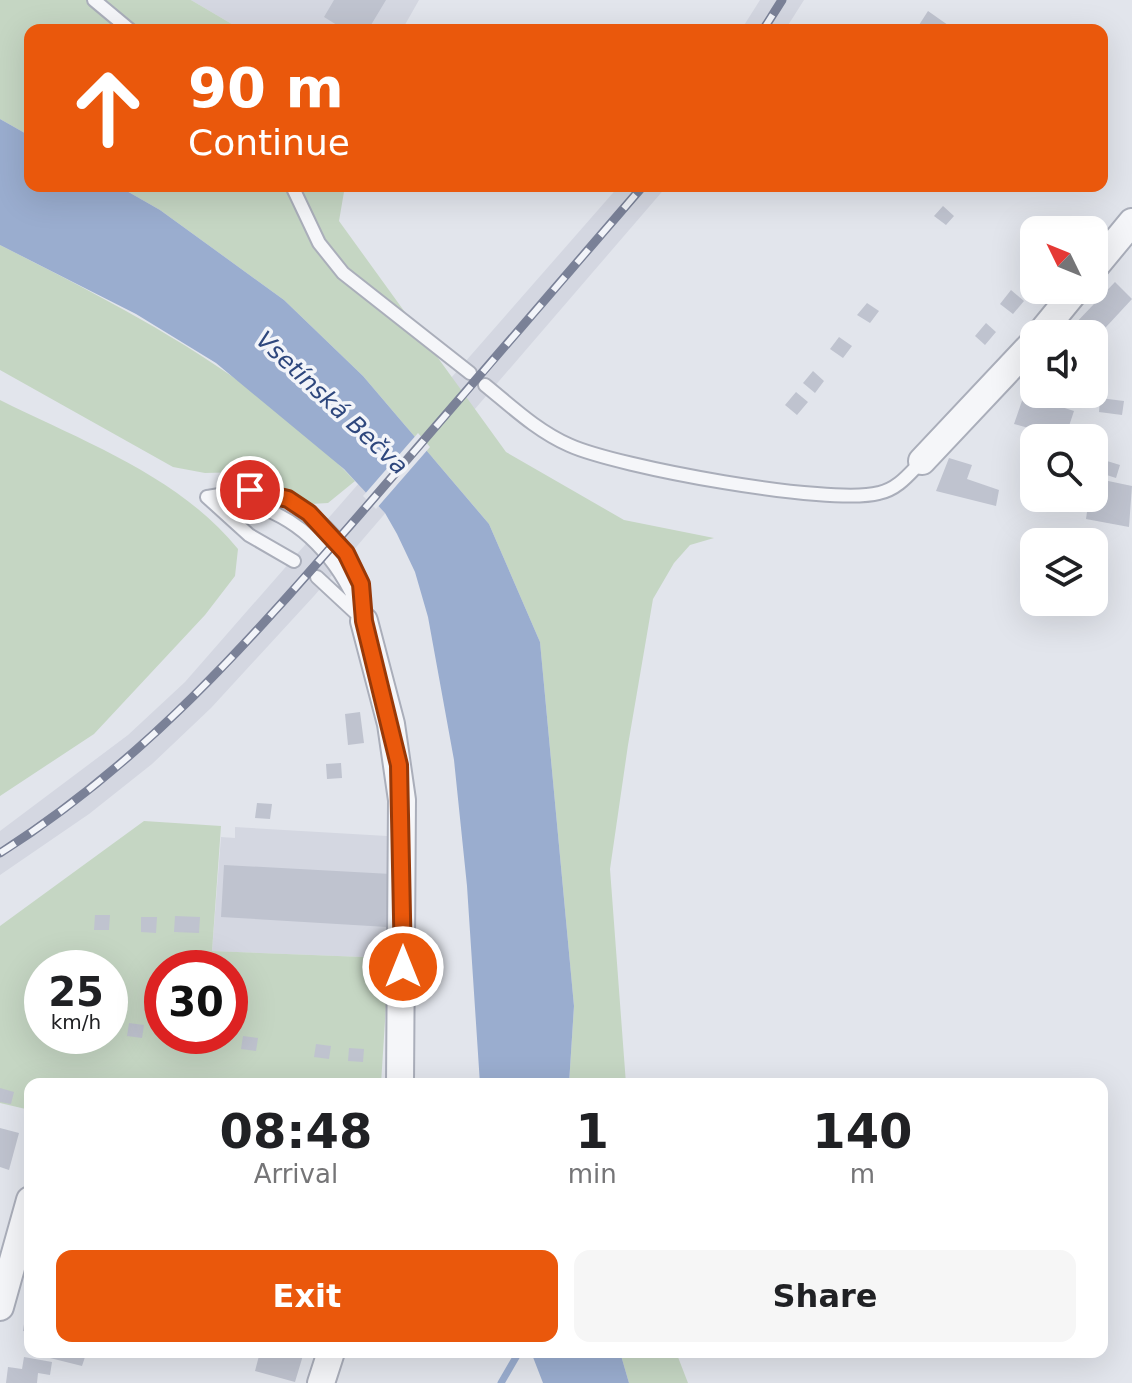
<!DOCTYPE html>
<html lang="en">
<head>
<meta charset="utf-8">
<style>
  :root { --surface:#fff; --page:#f6f6f6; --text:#202124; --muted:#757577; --accent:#ea580c }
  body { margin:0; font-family:"DejaVu Sans",sans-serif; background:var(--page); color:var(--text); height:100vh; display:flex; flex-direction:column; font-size:30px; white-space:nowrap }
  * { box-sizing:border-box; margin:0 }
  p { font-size:26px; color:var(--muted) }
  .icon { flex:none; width:44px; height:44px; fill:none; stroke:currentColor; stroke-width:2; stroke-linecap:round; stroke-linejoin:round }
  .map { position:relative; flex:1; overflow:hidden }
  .panel { position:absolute; left:24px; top:1078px; width:1084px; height:280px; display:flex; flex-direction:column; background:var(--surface); border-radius:16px; box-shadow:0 8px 32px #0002 }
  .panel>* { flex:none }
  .banner { position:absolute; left:24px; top:24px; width:1084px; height:168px; border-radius:16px; box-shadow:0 8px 32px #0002; background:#ea580c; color:#fff; overflow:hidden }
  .needle { width:52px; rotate:313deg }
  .controls { position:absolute; left:1020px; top:216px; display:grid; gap:16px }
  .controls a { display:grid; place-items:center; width:88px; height:88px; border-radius:16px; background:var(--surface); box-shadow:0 8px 32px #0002; font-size:40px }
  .speed { position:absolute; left:24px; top:950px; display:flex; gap:16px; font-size:40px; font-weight:700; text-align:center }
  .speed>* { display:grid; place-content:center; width:104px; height:104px; border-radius:50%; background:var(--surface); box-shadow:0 8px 32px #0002; line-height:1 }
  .speed small { font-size:20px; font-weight:400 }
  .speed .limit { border:12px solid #d22; background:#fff; color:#111 }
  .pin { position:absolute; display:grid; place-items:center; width:68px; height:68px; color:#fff; margin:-34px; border:4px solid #fff; border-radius:50%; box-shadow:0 2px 8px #0007 }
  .me { position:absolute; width:88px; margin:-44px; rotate:0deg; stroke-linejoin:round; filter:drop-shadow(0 0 6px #0008) }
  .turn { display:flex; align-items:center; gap:28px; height:168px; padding:0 32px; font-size:36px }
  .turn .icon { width:104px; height:104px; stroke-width:2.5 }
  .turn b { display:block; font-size:56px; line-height:68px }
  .eta { display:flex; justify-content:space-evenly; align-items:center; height:136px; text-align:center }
  .eta b { font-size:48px; font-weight:700; line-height:56px }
  .button { display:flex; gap:16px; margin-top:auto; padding:16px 32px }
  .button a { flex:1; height:92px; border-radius:16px; background:var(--accent); color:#fff; font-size:32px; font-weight:700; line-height:92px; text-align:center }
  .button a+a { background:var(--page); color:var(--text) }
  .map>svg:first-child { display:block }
  .built { fill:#d4d7e1 }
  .green { fill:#c5d6c3; fill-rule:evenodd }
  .water { fill:#9aadcf }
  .pier { fill:#e2e5ec }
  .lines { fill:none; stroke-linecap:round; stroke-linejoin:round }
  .stream { stroke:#9aadcf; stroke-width:7 }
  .building { fill:#bfc3cf }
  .service-casing { stroke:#aaaeba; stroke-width:16 }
  .minor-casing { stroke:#aaaeba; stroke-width:30 }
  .service { stroke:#f5f6f9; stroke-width:12 }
  .minor { stroke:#f5f6f9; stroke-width:26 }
  .rail-casing { stroke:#7a8197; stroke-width:9 }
  .rail { stroke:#f2f4f9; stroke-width:6; stroke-dasharray:18; stroke-linecap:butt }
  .route-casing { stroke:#983908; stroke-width:20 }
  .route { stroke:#ea580c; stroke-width:14 }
  .labels { text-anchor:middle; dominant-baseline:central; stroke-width:7; stroke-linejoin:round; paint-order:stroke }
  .water-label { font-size:24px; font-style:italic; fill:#2e477d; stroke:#f2f4f9 }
</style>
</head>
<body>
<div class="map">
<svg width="1132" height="1383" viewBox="0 0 1132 1383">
  <rect width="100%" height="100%" fill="#e2e5ec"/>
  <!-- built -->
  <path class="built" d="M 191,0 L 419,0 L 402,30 L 242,30 Z
    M 760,0 L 804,0 L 785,30 L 741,30 Z
    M 619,186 L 667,186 L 314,596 L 211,708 L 152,764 L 89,814 L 0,875 L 0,831 L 128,735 L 185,682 Z
    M 235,827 L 387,836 L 391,874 L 389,958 L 212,951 L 221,837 L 235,838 Z"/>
  <!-- green -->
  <path class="green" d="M 0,0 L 191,0 L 242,30 L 30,30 L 30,136 L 0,119 Z
    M 118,186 L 345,186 L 339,221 L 506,452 L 624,520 L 714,538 L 690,545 L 674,563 L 653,599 L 628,745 L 610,869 L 626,1084 L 569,1084 L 574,1006 L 540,642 L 489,524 L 363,376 L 284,300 L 160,210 Z
    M 0,245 C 128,310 256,375 355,481 L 328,503 L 311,504 L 242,472 L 205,473 L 173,467 L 0,370 Z
    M 0,400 C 82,441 179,476 238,549 L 235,576 L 205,615 L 94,734 L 0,796 Z
    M 144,821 L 221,826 L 212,951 L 389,958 L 381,1084 L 30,1084 L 30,1110 L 0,1103 L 0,926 ZM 42,968 L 110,968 L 110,1036 L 42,1036 ZM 162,968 L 230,968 L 230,1036 L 162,1036 Z
    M 620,1352 L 676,1352 L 688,1383 L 629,1383 Z"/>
  <!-- water -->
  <path class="water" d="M 0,119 L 30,136 L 30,186 L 118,186 L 160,210 L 284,300 L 363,376 L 489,524 L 540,642 L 574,1006 L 569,1084 L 480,1084 L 467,886 L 454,760 L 428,617 L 415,572 L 397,534 L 385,513 L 344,469 L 216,363 L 136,314 L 0,245 Z
    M 531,1352 L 620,1352 L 629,1383 L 543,1383 Z"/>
  <!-- pier -->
  <path class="pier" d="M 418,433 L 430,447 L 376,509 L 363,496 Z"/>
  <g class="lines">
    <!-- stream -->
    <path class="stream" d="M 501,1383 L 519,1352"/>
  </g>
  <!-- building -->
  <path class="building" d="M 334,0 L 386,0 L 368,30 L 345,30 L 324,17 Z
    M 928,11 L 955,30 L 926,30 L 919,25 Z
    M 943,206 L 954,216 L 946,225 L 934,216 Z
    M 1115,282 L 1132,299 L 1094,340 L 1094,334 L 1080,334 L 1072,327 Z
    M 1011,290 L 1024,301 L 1013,314 L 1000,304 Z
    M 867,303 L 879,311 L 870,323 L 857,315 Z
    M 986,323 L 996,332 L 985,345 L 975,336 Z
    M 839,337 L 852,346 L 843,358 L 830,349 Z
    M 813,371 L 824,381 L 815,393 L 803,383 Z
    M 796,392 L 808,402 L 797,415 L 785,405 Z
    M 1024,395 L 1074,411 L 1065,438 L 1014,424 Z
    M 1100,398 L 1124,401 L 1122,415 L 1099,412 Z
    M 1094,457 L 1120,465 L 1116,478 L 1094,471 Z
    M 949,458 L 972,465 L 967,479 L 999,490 L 996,506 L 936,491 Z
    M 1094,478 L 1132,486 L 1129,527 L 1086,519 L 1089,498 L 1094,498 Z
    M 360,712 L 364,743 L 348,745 L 345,714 Z
    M 341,763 L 342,778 L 327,779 L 326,764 Z
    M 257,803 L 272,804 L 270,819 L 255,818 Z
    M 224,865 L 391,874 L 387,927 L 221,917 Z
    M 95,915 L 110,915 L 109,930 L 94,930 Z
    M 175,916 L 200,917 L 199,933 L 174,932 Z
    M 141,917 L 157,917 L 156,933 L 141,932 Z
    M 129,1023 L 144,1025 L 142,1038 L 127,1036 Z
    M 243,1036 L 258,1038 L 256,1051 L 241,1049 Z
    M 316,1044 L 331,1046 L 329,1059 L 314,1057 Z
    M 349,1048 L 364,1049 L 363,1062 L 348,1061 Z
    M 0,1088 L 14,1092 L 11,1104 L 0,1102 Z
    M 0,1128 L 19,1133 L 9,1170 L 0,1167 Z
    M 28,1296 L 30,1296 L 30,1332 L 23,1331 Z
    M 39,1352 L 79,1352 L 86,1354 L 82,1366 L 38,1355 Z
    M 260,1352 L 304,1352 L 295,1382 L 255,1371 Z
    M 24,1357 L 52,1362 L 50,1375 L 38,1373 L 37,1383 L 6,1383 L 8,1367 L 22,1369 Z"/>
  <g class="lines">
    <defs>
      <path id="service" d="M 94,0 L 130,30
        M 292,186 L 319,243 L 343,273 L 470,373
        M 485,385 C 511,406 537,431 569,445 C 617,467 830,506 879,493 C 898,489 909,474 922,461
        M 207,497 C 220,495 236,491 249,491 C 297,490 349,540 361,584 C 364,596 364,609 364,621
        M 207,497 L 249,535 L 294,561
        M 225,499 C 292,507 334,550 360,611
        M 317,577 L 359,616"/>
      <path id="minor" d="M 1094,268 L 1132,222
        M 1040,334 L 1076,290
        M 922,461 L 1034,342
        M 364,621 L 391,724 L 402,800 L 400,1084
        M 0,1307 L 30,1200
        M 321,1383 L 331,1352"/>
    </defs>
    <!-- service casing -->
    <use href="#service" class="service-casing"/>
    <!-- minor casing -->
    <use href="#minor" class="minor-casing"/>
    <!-- service -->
    <use href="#service" class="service"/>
    <!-- minor -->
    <use href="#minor" class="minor"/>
    <defs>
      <path id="rail" d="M 763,30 L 782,0
        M 0,853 C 148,759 253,637 367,506 C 459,400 551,293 643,186"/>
    </defs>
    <!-- rail casing -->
    <use href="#rail" class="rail-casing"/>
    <!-- rail -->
    <use href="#rail" class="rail"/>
  </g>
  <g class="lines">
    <defs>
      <path id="route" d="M 250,490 L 288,499 L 309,513 L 346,553 L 361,584 L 364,621 L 399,765 L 403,967"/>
    </defs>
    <!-- route casing -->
    <use href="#route" class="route-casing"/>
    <!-- route -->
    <use href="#route" class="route"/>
  </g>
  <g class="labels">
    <!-- water labels -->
    <g class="water-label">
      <text transform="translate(332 403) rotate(43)">Vsetínská Bečva</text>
    </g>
  </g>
</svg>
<div class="controls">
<a><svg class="needle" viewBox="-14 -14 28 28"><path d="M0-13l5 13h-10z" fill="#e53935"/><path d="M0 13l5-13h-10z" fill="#757577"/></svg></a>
<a><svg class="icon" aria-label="sound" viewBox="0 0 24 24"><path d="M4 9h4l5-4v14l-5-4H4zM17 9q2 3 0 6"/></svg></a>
<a><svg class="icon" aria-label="search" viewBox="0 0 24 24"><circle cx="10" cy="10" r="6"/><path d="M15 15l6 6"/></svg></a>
<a><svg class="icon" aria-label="layers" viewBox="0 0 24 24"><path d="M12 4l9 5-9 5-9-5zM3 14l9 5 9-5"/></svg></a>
</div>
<div class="speed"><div>25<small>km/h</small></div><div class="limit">30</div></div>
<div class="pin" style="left:250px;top:490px;background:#d93025"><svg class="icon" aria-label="arrive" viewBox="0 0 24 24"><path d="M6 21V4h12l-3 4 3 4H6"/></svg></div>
<svg class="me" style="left:403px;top:967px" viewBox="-20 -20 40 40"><circle r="17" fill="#ea580c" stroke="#fff" stroke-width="3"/><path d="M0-11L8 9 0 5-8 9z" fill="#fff"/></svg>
<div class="banner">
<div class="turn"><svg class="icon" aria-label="ahead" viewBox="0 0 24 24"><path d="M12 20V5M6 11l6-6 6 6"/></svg><div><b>90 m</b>Continue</div></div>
</div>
<section class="panel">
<div class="eta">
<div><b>08:48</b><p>Arrival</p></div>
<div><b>1</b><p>min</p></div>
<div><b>140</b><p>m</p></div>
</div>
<div class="button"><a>Exit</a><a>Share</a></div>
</section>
</div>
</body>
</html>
